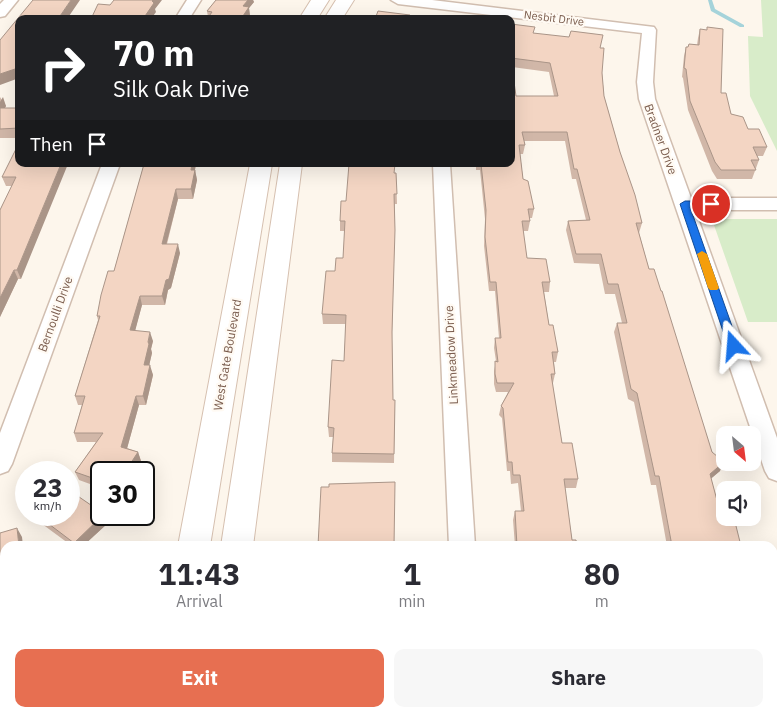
<!DOCTYPE html>
<html lang="en">
<head>
<meta charset="utf-8">
<style>
  :root { --surface:#fff; --page:#f7f7f7; --text:#2b2b33; --muted:#7c7c81; --accent:#e76f51 }
  body { margin:0; font-family:"IBM Plex Sans",sans-serif; background:var(--page); color:var(--text); height:100vh; display:flex; flex-direction:column; font-size:19px; white-space:nowrap }
  * { box-sizing:border-box; margin:0 }
  p { font-size:16px; color:var(--muted) }
  .icon { flex:none; width:28px; height:28px; fill:none; stroke:currentColor; stroke-width:2; stroke-linecap:round; stroke-linejoin:round }
  .map { position:relative; flex:1; overflow:hidden }
  .side { position:absolute; left:0px; top:541px; width:778px; height:176px; display:flex; flex-direction:column; background:var(--surface); border-radius:15px 15px 0 0; box-shadow:0 5px 20px #0002 }
  .side>* { flex:none }
  .top-card { position:absolute; left:15px; top:15px; width:500px; height:152px; border-radius:10px; box-shadow:0 5px 20px #0002; background:#202124; color:#fff; overflow:hidden }
  .needle { width:32px; rotate:152deg }
  .buttons { position:absolute; left:716px; top:426px; display:grid; gap:10px }
  .buttons a { display:grid; place-items:center; width:45px; height:45px; border-radius:10px; background:var(--surface); box-shadow:0 5px 20px #0002; font-size:25px }
  .speed { position:absolute; left:15px; top:461px; display:flex; gap:10px; font-size:25px; font-weight:700; text-align:center }
  .speed>* { display:grid; place-content:center; width:65px; height:65px; border-radius:50%; background:var(--surface); box-shadow:0 5px 20px #0002; line-height:1 }
  .speed small { font-size:12px; font-weight:400 }
  .speed .limit { border:2px solid #111; border-radius:8px; background:#fff; color:#111 }
  .pin { position:absolute; display:grid; place-items:center; width:42px; height:42px; color:#fff; margin:-21px; border:2px solid #fff; border-radius:50%; box-shadow:0 1px 5px #0007 }
  .me { position:absolute; width:55px; margin:-28px; rotate:341deg; stroke-linejoin:round; filter:drop-shadow(0 0 4px #0008) }
  .turn { display:flex; align-items:center; gap:18px; height:105px; padding:0 15px; font-size:22px }
  .turn .icon { width:65px; height:65px; stroke-width:2.5 }
  .turn b { display:block; font-size:35px; line-height:42px }
  .then { display:flex; align-items:center; height:48px; padding:0 15px; background:#0003; gap:10px; font-size:19px }
  .eta { display:flex; justify-content:space-evenly; align-items:center; height:85px; text-align:center }
  .eta b { font-size:30px; font-weight:700; line-height:35px }
  .button { display:flex; gap:10px; margin-top:auto; padding:10px 15px }
  .button a { flex:1; height:58px; border-radius:10px; background:var(--accent); color:#fff; font-size:20px; font-weight:700; line-height:58px; text-align:center }
  .button a+a { background:var(--page); color:var(--text) }
  .map>svg:first-child { display:block }
  .green { fill:#d8ecc9 }
  .lines { fill:none; stroke-linecap:round; stroke-linejoin:round }
  .stream { fill:#a5d3da; fill-rule:evenodd }
  .street-casing { stroke:#d1beb0; stroke-width:3 }
  .secondary-casing { stroke:#d6c0b0; stroke-width:2 }
  .street { fill:#fff; fill-rule:evenodd }
  .secondary { fill:#fff; fill-rule:evenodd }
  .wall { fill:#d1b7a8; fill-rule:evenodd }
  .shaded-wall { fill:#aa9588 }
  .building { fill:#f3d5c3; stroke:#aa9588 }
  .route { fill:#1a73e8; stroke:#114b97 }
  .slow { fill:#f59e0b }
  .labels { text-anchor:middle; dominant-baseline:central; stroke-width:4.5; stroke-linejoin:round; paint-order:stroke }
  .far-street-label { font-size:11px; fill:#7a5c4d; stroke:#fffaf3 }
  .street-label { font-size:12px; fill:#7a5c4d; stroke:#fffaf3 }
</style>
</head>
<body>
<div class="map">
<svg width="777" height="717" viewBox="0 0 777 717">
  <rect width="100%" height="100%" fill="#fdf6ec"/>
  <!-- green -->
  <path class="green" d="M 761,0 L 777,0 L 777,151 L 750,96 L 748,36 L 763,37 Z
    M 722,219 L 777,219 L 777,322 L 748,322 L 715,228 L 714,225 Z"/>
  <g class="lines">
    <!-- stream -->
    <path class="stream" d="M 708,0 L 712,0 L 715,9 L 744,25 L 744,27 L 740,27 L 711,11 Z"/>
    <defs>
      <path id="street" d="M 4,0 L 18,0 L 5,16 L 0,17 L 0,4 Z
        M 187,0 L 201,0 L 189,19 L 175,19 Z
        M 391,0 L 432,0 L 654,27 L 656,30 L 653,82 L 655,99 L 691,198 L 777,198 L 777,210 L 695,210 L 777,438 L 777,481 L 769,478 L 765,471 L 639,99 L 637,82 L 642,33 L 398,4 Z
        M 102,164 L 120,164 L 12,464 L 8,471 L 0,474 L 0,433 Z
        M 433,164 L 450,164 L 475,546 L 449,546 Z
        M 457,712 L 485,712 L 486,717 L 456,717 Z"/>
      <path id="secondary" d="M 311,0 L 329,0 L 317,19 L 299,19 Z
        M 336,0 L 354,0 L 342,19 L 324,19 Z
        M 250,164 L 272,164 L 210,546 L 178,546 Z
        M 280,164 L 302,164 L 253,546 L 221,546 Z
        M 145,712 L 183,712 L 183,717 L 145,717 Z
        M 195,712 L 233,712 L 232,717 L 194,717 Z"/>
    </defs>
    <!-- street casing -->
    <use href="#street" class="street-casing"/>
    <!-- secondary casing -->
    <use href="#secondary" class="secondary-casing"/>
    <!-- street -->
    <use href="#street" class="street"/>
    <!-- secondary -->
    <use href="#secondary" class="secondary"/>
  </g>
  <!-- wall -->
  <path class="wall" d="M 216,0 L 253,0 L 254,2 L 249,8 L 250,16 L 208,17 L 207,11 Z
    M 511,24 L 534,33 L 600,48 L 604,96 L 620,152 L 642,223 L 639,233 L 649,269 L 712,452 L 720,471 L 711,478 L 719,508 L 741,546 L 667,546 L 656,485 L 651,485 L 634,402 L 628,399 L 614,332 L 617,323 L 622,323 L 615,294 L 605,294 L 599,264 L 574,263 L 566,230 L 568,221 L 586,220 L 576,179 L 572,179 L 565,141 L 524,141 L 525,145 L 523,154 L 520,154 L 523,179 L 534,209 L 532,218 L 529,218 L 530,221 L 528,231 L 523,231 L 527,258 L 550,282 L 549,292 L 544,292 L 549,325 L 558,352 L 556,362 L 554,362 L 555,374 L 553,383 L 552,383 L 562,443 L 578,479 L 576,488 L 565,488 L 572,540 L 577,546 L 515,546 L 513,520 L 515,511 L 521,511 L 518,483 L 511,484 L 510,471 L 507,471 L 502,418 L 499,415 L 501,406 L 508,392 L 496,392 L 494,384 L 494,371 L 496,361 L 494,348 L 495,338 L 499,338 L 495,291 L 489,291 L 484,246 L 485,219 L 480,170 L 476,170 L 476,164 L 511,164 ZM 512,67 L 549,72 L 554,96 L 516,96 Z
    M 700,29 L 721,93 L 731,114 L 767,147 L 763,156 L 757,156 L 759,160 L 752,179 L 717,179 L 712,171 L 688,110 L 683,78 L 682,77 L 684,56 L 686,47 L 688,47 L 689,44 L 697,45 L 698,38 Z
    M 0,97 L 6,106 L 5,108 L 19,108 L 19,138 L 0,138 Z
    M 19,143 L 21,279 L 18,279 L 0,317 L 0,210 L 12,186 L 6,186 L 2,177 Z
    M 144,164 L 196,164 L 195,170 L 197,180 L 193,199 L 178,199 L 167,244 L 180,253 L 171,288 L 168,290 L 165,305 L 142,305 L 135,330 L 153,341 L 151,349 L 152,353 L 149,365 L 153,375 L 146,405 L 139,405 L 127,448 L 138,452 L 141,461 L 101,472 L 101,488 L 79,480 L 75,472 L 96,442 L 77,442 L 74,433 L 82,405 L 78,405 L 75,396 L 98,320 L 97,316 L 114,271 Z
    M 395,173 L 396,173 L 397,204 L 395,204 L 392,339 L 393,400 L 395,400 L 394,463 L 332,462 L 332,453 L 333,437 L 329,437 L 328,427 L 344,361 L 346,324 L 323,324 L 322,314 L 335,271 L 343,258 L 345,231 L 340,231 L 340,221 L 346,201 Z
    M 35,515 L 104,515 L 108,523 L 83,546 L 72,546 L 38,521 Z
    M 772,653 L 777,667 L 777,716 L 776,717 L 699,716 L 698,712 L 772,712 Z
    M 315,712 L 372,712 L 372,717 L 316,717 Z"/>
  <!-- shaded-wall -->
  <path class="shaded-wall" d="M 71,0 L 80,0 L 67,19 L 58,19 Z
    M 153,0 L 162,0 L 155,9 L 156,12 L 151,19 L 143,19 Z
    M 248,0 L 253,0 L 254,2 L 249,8 L 250,16 L 248,19 L 241,19 L 243,6 Z
    M 19,67 L 19,78 L 0,85 L 0,74 Z
    M 3,97 L 6,106 L 0,117 L 0,102 Z
    M 61,164 L 68,164 L 21,279 L 17,270 Z
    M 192,164 L 196,164 L 193,180 L 191,170 Z
    M 195,170 L 197,180 L 193,199 L 191,189 Z
    M 176,189 L 178,199 L 164,253 L 162,244 Z
    M 178,244 L 180,253 L 171,288 L 168,290 L 165,305 L 162,296 L 166,280 Z
    M 14,270 L 18,279 L 0,317 L 0,298 Z
    M 140,296 L 142,305 L 133,339 L 130,330 Z
    M 150,332 L 153,341 L 151,349 L 152,353 L 147,375 L 144,365 Z
    M 150,365 L 153,375 L 146,405 L 143,396 Z
    M 136,396 L 139,405 L 125,456 L 121,447 Z
    M 138,452 L 141,461 L 134,472 L 125,472 Z
    M 724,462 L 720,471 L 706,483 L 710,474 Z
    M 103,515 L 104,515 L 108,523 L 83,546 L 76,546 L 74,543 Z
    M 17,528 L 22,537 L 23,546 L 19,546 Z
    M 5,582 L 5,592 L 0,594 L 0,584 Z
    M 5,694 L 5,712 L 8,712 L 6,717 L 2,717 L 0,715 L 0,711 Z"/>
  <!-- building -->
  <path class="building" d="M 33,0 L 71,0 L 58,19 L 19,19 L 19,67 L 18,68 L 0,74 L 0,40 Z
    M 114,0 L 153,0 L 152,1 L 154,3 L 143,19 L 91,19 L 98,4 L 110,5 Z
    M 216,0 L 248,0 L 243,6 L 249,7 L 241,19 L 207,19 L 212,12 L 207,11 Z
    M 378,11 L 410,15 L 409,18 L 416,19 L 375,19 Z
    M 511,24 L 535,27 L 533,33 L 569,37 L 571,31 L 603,35 L 600,48 L 604,48 L 602,73 L 604,96 L 620,152 L 635,195 L 642,223 L 636,223 L 649,269 L 654,269 L 661,291 L 662,291 L 712,452 L 724,462 L 710,474 L 719,508 L 725,509 L 725,518 L 734,518 L 741,546 L 672,546 L 659,476 L 655,476 L 637,393 L 631,389 L 617,323 L 627,323 L 618,284 L 608,284 L 601,254 L 576,254 L 568,221 L 590,220 L 577,169 L 574,169 L 567,132 L 522,132 L 525,145 L 519,145 L 523,179 L 528,181 L 534,209 L 528,209 L 530,221 L 522,221 L 527,258 L 546,259 L 550,282 L 542,282 L 549,325 L 553,325 L 558,352 L 552,352 L 555,374 L 551,374 L 562,443 L 572,443 L 578,479 L 564,479 L 572,540 L 576,540 L 577,546 L 517,546 L 515,511 L 524,511 L 520,475 L 513,475 L 512,462 L 508,462 L 503,408 L 501,406 L 514,383 L 497,383 L 495,374 L 495,361 L 498,362 L 495,338 L 501,338 L 496,282 L 490,282 L 485,237 L 486,210 L 481,164 L 511,164 L 511,61 L 516,96 L 558,96 L 550,63 L 511,58 Z
    M 707,27 L 723,29 L 721,93 L 726,93 L 731,114 L 743,117 L 748,129 L 759,129 L 767,147 L 753,147 L 759,160 L 751,160 L 756,170 L 721,170 L 715,162 L 690,101 L 686,69 L 684,68 L 686,47 L 688,47 L 689,44 L 699,45 L 700,29 L 707,30 Z
    M 0,108 L 19,108 L 19,128 L 0,129 Z
    M 19,143 L 19,164 L 61,164 L 17,270 L 14,270 L 0,298 L 0,210 L 16,177 L 2,177 Z
    M 144,164 L 192,164 L 191,170 L 195,170 L 191,189 L 176,189 L 162,244 L 178,244 L 169,279 L 166,280 L 162,296 L 140,296 L 130,330 L 150,332 L 148,342 L 149,344 L 144,365 L 150,365 L 143,396 L 136,396 L 121,447 L 138,452 L 125,472 L 101,472 L 101,481 L 75,472 L 103,433 L 74,433 L 85,396 L 75,396 L 100,316 L 97,316 L 101,295 L 108,271 L 114,271 Z
    M 349,164 L 395,164 L 394,173 L 396,173 L 397,194 L 394,194 L 395,230 L 392,332 L 393,400 L 395,400 L 394,454 L 332,453 L 334,428 L 328,427 L 332,360 L 344,361 L 346,315 L 322,314 L 326,271 L 335,271 L 336,258 L 343,258 L 345,221 L 340,221 L 341,201 L 346,201 Z
    M 395,482 L 394,546 L 318,546 L 321,487 L 329,487 L 329,484 Z
    M 69,490 L 101,512 L 101,515 L 103,515 L 74,543 L 37,515 L 69,515 Z
    M 17,528 L 19,546 L 5,546 L 5,582 L 0,584 L 0,533 Z
    M 0,643 L 5,643 L 5,694 L 0,711 Z
    M 772,653 L 777,667 L 777,689 L 776,689 L 777,694 L 777,711 L 772,711 Z"/>
  <!-- route -->
  <path class="route" d="M 685,201 L 711,201 L 715,204 L 711,207 L 690,207 L 739,346 L 738,349 L 734,351 L 728,346 L 680,204 Z"/>
  <!-- slow -->
  <path class="slow" d="M 702,251 L 707,254 L 719,288 L 717,290 L 710,290 L 708,288 L 697,254 Z"/>
  <g class="labels">
    <!-- far-street labels -->
    <g class="far-street-label">
      <text transform="translate(554 18) rotate(7)">Nesbit Drive</text>
    </g>
    <!-- street labels -->
    <g class="street-label">
      <text transform="translate(661 139) rotate(70)">Bradner Drive</text>
      <text transform="translate(55 314) rotate(-70)">Bernoulli Drive</text>
      <text transform="translate(227 355) rotate(-80)">West Gate Boulevard</text>
      <text transform="translate(451 355) rotate(-93)">Linkmeadow Drive</text>
    </g>
  </g>
</svg>
<div class="buttons">
<a><svg class="needle" viewBox="-14 -14 28 28"><path d="M0-13l5 13h-10z" fill="#e53935"/><path d="M0 13l5-13h-10z" fill="#7c7c81"/></svg></a>
<a><svg class="icon" aria-label="sound" viewBox="0 0 24 24"><path d="M4 9h4l5-4v14l-5-4H4zM17 9q2 3 0 6"/></svg></a>
</div>
<div class="speed"><div>23<small>km/h</small></div><div class="limit">30</div></div>
<div class="pin" style="left:711px;top:204px;background:#d93025"><svg class="icon" aria-label="arrive" viewBox="0 0 24 24"><path d="M6 21V4h12l-3 4 3 4H6"/></svg></div>
<svg class="me" style="left:734px;top:346px" viewBox="-20 -20 40 40"><path d="M0-17L14 15 0 8-14 15z" fill="#1a73e8" stroke="#fff" stroke-width="4"/></svg>
<div class="top-card">
<div class="turn"><svg class="icon" aria-label="right" viewBox="0 0 24 24"><path d="M7 20v-9h11M14 6l5 5-5 5"/></svg><div><b>70 m</b>Silk Oak Drive</div></div>
<div class="then">Then<svg class="icon" aria-label="arrive" viewBox="0 0 24 24"><path d="M6 21V4h12l-3 4 3 4H6"/></svg></div>
</div>
<section class="side">
<div class="eta">
<div><b>11:43</b><p>Arrival</p></div>
<div><b>1</b><p>min</p></div>
<div><b>80</b><p>m</p></div>
</div>
<div class="button"><a>Exit</a><a>Share</a></div>
</section>
</div>
</body>
</html>
